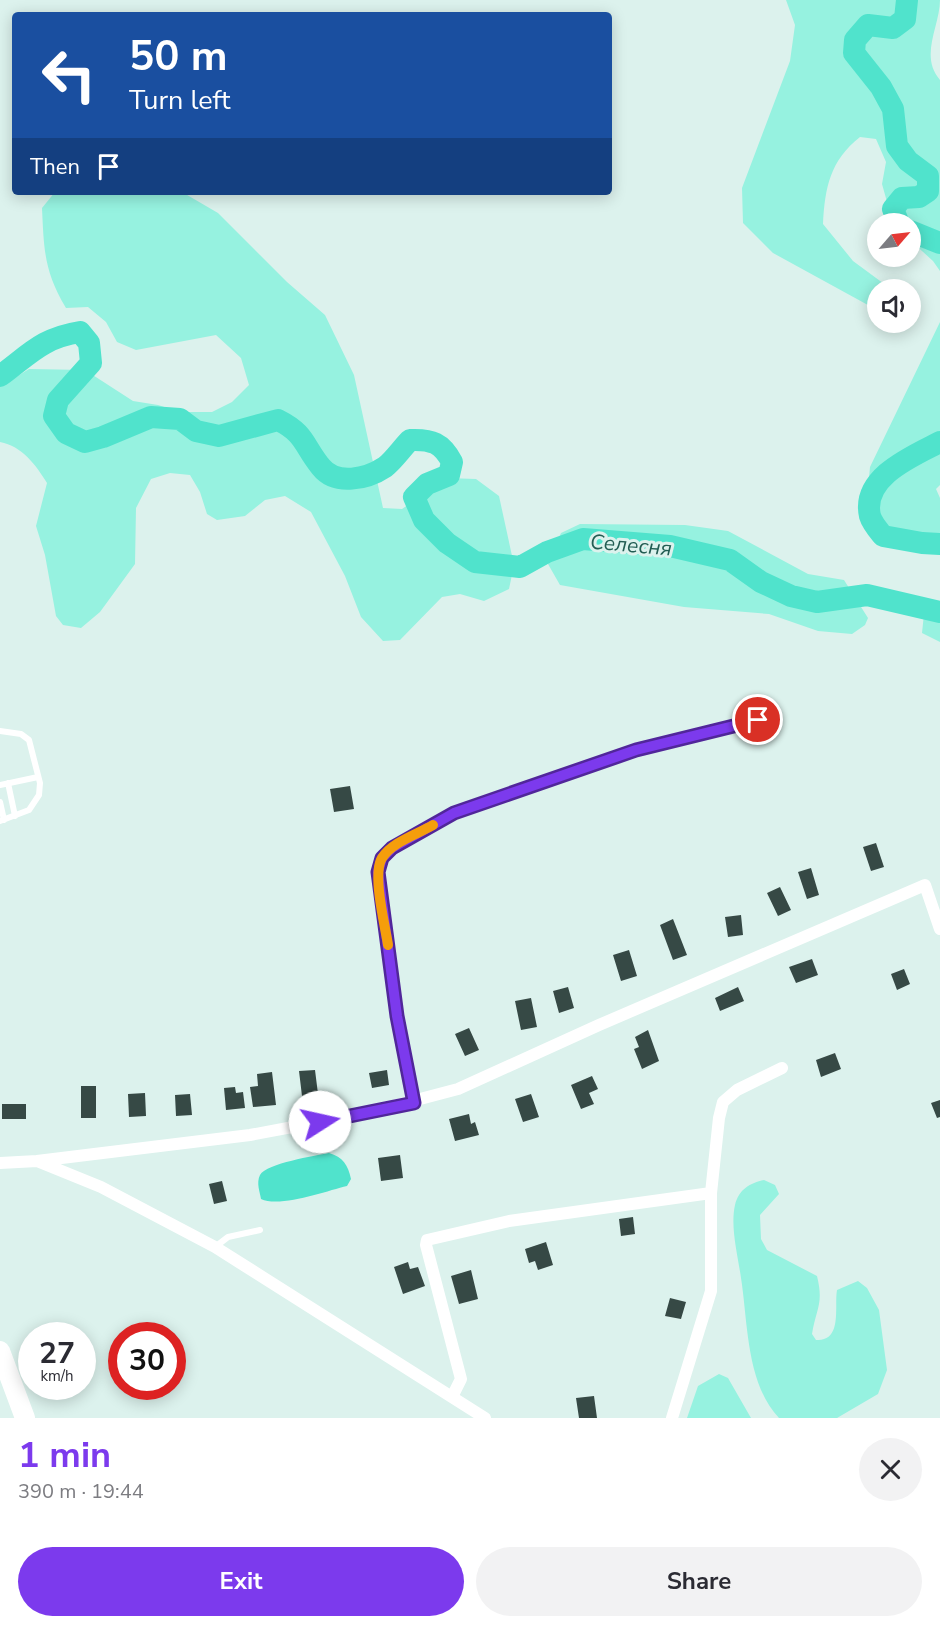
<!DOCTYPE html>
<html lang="en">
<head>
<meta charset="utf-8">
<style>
  :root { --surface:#fff; --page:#f2f2f3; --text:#2b2b33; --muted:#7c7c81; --accent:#7c3aed }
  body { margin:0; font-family:"Nunito Sans",sans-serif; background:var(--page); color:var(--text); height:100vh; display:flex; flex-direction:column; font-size:22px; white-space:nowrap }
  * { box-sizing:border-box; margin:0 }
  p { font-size:20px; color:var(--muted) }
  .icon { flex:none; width:33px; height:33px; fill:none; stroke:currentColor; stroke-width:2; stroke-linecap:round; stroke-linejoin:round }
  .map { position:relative; height:1418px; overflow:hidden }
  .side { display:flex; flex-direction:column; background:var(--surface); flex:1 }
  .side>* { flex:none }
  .hud { position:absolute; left:12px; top:12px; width:600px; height:183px; border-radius:6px; box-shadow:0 3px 15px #0003; background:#1a4fa0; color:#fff; overflow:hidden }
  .needle { width:39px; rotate:62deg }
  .buttons { position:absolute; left:867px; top:213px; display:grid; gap:12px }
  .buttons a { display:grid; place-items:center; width:54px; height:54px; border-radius:50%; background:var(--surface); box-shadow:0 3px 15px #0003; font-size:30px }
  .speed { position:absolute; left:18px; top:1322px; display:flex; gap:12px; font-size:30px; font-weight:700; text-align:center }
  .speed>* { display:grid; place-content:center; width:78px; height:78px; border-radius:50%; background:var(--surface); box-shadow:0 3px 15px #0003; line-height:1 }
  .speed small { font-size:15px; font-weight:400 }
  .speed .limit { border:9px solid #d22; background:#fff; color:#111 }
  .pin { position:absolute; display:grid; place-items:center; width:51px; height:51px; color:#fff; margin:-26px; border:3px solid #fff; border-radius:50%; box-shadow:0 2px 6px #0007 }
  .me { position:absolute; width:66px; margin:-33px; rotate:80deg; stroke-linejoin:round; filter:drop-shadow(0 0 4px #0008) }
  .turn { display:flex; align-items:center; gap:21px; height:126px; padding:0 18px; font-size:27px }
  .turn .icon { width:78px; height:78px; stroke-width:2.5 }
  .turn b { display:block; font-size:42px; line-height:51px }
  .then { display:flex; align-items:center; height:57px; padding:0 18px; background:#0003; gap:12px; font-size:22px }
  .round { display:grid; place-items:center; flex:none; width:63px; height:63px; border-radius:32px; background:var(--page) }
  .head { display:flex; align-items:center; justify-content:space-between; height:102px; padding:0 18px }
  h1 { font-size:36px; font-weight:700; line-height:45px; color:var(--accent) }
  .action { display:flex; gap:12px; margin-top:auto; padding:12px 18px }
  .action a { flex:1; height:69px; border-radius:36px; background:var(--accent); color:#fff; font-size:24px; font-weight:700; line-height:69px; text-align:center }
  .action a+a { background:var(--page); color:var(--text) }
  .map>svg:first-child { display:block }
  .green { fill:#96f2e0 }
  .water { fill:#50e3cc }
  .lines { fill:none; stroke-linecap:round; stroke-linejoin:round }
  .river { stroke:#50e3cc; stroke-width:22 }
  .building { fill:#364945 }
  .service { stroke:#fff; stroke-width:6 }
  .minor { stroke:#fff; stroke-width:12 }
  .trunk { stroke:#fff; stroke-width:20 }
  .route-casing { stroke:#51269a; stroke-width:15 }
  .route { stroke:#7c3aed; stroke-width:10 }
  .slow { stroke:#f59e0b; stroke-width:10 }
  .labels { text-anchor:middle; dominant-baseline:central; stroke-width:6; stroke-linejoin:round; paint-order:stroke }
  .water-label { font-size:21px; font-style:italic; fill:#225d53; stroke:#dcf2ed }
</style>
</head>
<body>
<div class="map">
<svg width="940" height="1418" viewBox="0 0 940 1418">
  <rect width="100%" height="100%" fill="#dcf2ed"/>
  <!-- green -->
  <path class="green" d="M 786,0 L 940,0 C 940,26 919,56 940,80 L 940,271 L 933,261 L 911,241 L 910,224 L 898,223 L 889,209 L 882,184 L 886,162 L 876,139 L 860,137 C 830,161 825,187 823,224 L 853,261 L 891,289 L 878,290 L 877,310 L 773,253 L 743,223 L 742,188 L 790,61 L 795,25 Z
    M 55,192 L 182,192 L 218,213 L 287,282 L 325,315 L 354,375 L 383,508 L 402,509 L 447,478 L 476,479 L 499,496 L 514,565 L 509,589 L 484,601 L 460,594 L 442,597 L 400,640 L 383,641 L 361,617 L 345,576 L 311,512 L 285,496 L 265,500 L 245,516 L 217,520 L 207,514 L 200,492 L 190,475 L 170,473 L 151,479 L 136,508 L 135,564 L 100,612 L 81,628 L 63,625 L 56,616 L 45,555 L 36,526 L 47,483 C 36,465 22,446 0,442 L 0,387 L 29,369 L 85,370 L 133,401 L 158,405 L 180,412 L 212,412 L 232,402 L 249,385 L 241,358 L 216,335 L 136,350 L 117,342 L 106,322 L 88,307 L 66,308 C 44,271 44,250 42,208 Z
    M 940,322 L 940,485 L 936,489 L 940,498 L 940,544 L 922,543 L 883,536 L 870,517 L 868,488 L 870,467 Z
    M 580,524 L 685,525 L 728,531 L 808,574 L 844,580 L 868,618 L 865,625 L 852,634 L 818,631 L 769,614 L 684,607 L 560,585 L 548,564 L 561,533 Z
    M 924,614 L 940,615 L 940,642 L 922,633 Z
    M 764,1180 L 775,1185 L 779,1194 L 760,1215 L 761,1239 L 767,1250 L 817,1276 C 824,1304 816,1309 812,1334 L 816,1340 C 843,1342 834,1306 837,1290 L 858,1281 L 867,1288 L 879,1310 L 887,1370 L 878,1394 L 837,1418 L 779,1418 C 746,1383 748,1322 741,1278 C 738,1256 730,1227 735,1205 C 739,1189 750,1183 764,1180 Z
    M 719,1374 L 728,1378 L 751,1418 L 687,1418 L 698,1386 Z"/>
  <!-- water -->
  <path class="water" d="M 329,1153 C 343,1157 348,1165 351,1179 L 347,1186 C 326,1191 280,1208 261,1199 C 260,1192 256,1183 260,1175 C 267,1163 315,1156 329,1153 Z"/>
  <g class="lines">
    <!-- river -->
    <path class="river" d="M 899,224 L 893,209 L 902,198 L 919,197 L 928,191 L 928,176 L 908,161 L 897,146 L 893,109 L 881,87 L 854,53 L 855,40 L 868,25 L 893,28 L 905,19 L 907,0
      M 910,231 L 940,243
      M 0,376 C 30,354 42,338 80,332 L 89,343 L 91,363 L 58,400 L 54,416 L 66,433 L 85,442 L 103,437 L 151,417 L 180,419 L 196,431 L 219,436 L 278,420 C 306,434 303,445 321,467 C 336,486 367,479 385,467 C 394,460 402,448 410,440 C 432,439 442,443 452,462 L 449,475 L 427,484 L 414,497 L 424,520 L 447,543 L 475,562 L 520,567 L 547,552 L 583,539 L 670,546 L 730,560 L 761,582 L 791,596 L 817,602 L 867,595 L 940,612
      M 940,442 C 913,456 861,477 870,516 C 872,523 879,531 883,536 L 922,543 L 940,544"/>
  </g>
  <!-- building -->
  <path class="building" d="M 350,786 L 354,809 L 334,812 L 330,789 Z
    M 876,843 L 884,867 L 871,871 L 863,847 Z
    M 811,868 L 819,895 L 807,899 L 798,872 Z
    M 780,887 L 791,910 L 778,916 L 767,893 Z
    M 741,915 L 743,935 L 728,937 L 725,917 Z
    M 673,919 L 687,955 L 673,960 L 660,925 Z
    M 629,950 L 637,976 L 621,981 L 613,955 Z
    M 812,959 L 818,975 L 796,983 L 789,967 Z
    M 904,969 L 910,984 L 897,990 L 891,974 Z
    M 568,987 L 574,1008 L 559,1013 L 553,991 Z
    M 738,987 L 744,1001 L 720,1011 L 715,998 Z
    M 531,998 L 537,1027 L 521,1030 L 515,1001 Z
    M 469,1028 L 479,1050 L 465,1056 L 455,1034 Z
    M 648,1030 L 659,1061 L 642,1069 L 634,1049 L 639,1047 L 635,1037 Z
    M 835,1053 L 841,1069 L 821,1077 L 816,1060 Z
    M 315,1070 L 318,1094 L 302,1096 L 299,1071 Z
    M 387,1070 L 389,1085 L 372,1088 L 369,1073 Z
    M 272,1072 L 276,1105 L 253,1107 L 250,1087 L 258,1086 L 257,1074 Z
    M 592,1076 L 598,1089 L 589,1093 L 594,1104 L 581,1109 L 571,1085 Z
    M 81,1086 L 96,1086 L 96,1118 L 81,1118 Z
    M 235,1087 L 236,1093 L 243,1092 L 245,1108 L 226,1110 L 224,1088 Z
    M 145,1093 L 146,1116 L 129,1117 L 128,1094 Z
    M 190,1094 L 192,1115 L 176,1116 L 175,1095 Z
    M 531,1094 L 539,1117 L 523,1122 L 515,1099 Z
    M 940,1100 L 940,1117 L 937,1118 L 931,1103 Z
    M 2,1104 L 26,1104 L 26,1119 L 2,1119 Z
    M 469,1114 L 471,1124 L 475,1122 L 479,1135 L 455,1141 L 449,1119 Z
    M 400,1155 L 403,1178 L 381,1181 L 378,1158 Z
    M 222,1181 L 227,1201 L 214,1204 L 209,1184 Z
    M 633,1217 L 635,1234 L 621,1236 L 619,1219 Z
    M 546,1242 L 553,1265 L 538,1270 L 535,1261 L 529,1263 L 525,1249 Z
    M 408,1262 L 410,1269 L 418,1267 L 425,1286 L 403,1294 L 394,1267 Z
    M 471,1270 L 478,1299 L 459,1304 L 451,1276 Z
    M 670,1298 L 686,1302 L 681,1319 L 665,1316 Z
    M 594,1396 L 597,1418 L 579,1418 L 576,1398 Z"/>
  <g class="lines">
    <!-- service -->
    <path class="service" d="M 0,731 L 21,734 L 29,740 L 40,783 L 39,795 L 29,810 L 0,821
      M 8,783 L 15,816
      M 0,785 L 38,777
      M 0,802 L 4,820
      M 414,1102 L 397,1016 L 378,872 L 382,858 L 392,847 L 454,813 L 636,750 L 758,720
      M 215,1247 L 228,1237 L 260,1230"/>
    <!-- minor -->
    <path class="minor" d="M 37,1161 L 250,1135 L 367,1113 L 458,1089 L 599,1025 L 925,885 L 940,929
      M 0,1163 L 37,1161 L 101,1187 L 215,1247 L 485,1418
      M 452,1397 L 461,1379 L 426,1245 L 427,1240 L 509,1221 L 711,1193
      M 672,1418 L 711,1291 L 711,1193 L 719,1118 L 723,1102 L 737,1090 L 782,1068"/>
    <!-- trunk -->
    <path class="trunk" d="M 0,1351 L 25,1418"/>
  </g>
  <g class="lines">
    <defs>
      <path id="route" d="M 320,1122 L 414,1103 L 397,1016 L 378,872 L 382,858 L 392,848 L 454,813 L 636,750 L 758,720"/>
    </defs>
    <!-- route casing -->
    <use href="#route" class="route-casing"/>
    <!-- route -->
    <use href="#route" class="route"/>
    <!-- slow -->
    <path class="slow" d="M 388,945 C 385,925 372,874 382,858 C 392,842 418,834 433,825"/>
  </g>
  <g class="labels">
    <!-- water labels -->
    <g class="water-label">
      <text transform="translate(631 545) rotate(5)">Селесня</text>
    </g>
  </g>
</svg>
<div class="buttons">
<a><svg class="needle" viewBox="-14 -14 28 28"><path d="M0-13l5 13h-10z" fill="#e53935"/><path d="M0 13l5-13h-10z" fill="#7c7c81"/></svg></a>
<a><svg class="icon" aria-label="sound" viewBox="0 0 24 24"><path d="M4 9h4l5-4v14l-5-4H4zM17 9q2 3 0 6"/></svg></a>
</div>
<div class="speed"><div>27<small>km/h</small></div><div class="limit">30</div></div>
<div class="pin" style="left:758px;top:720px;background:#d93025"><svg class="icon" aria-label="arrive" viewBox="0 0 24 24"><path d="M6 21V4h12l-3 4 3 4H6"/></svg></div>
<svg class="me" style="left:320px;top:1122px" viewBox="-20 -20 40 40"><circle r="19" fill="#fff"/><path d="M0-13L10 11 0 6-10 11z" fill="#7c3aed"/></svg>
<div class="hud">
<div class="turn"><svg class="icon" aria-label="left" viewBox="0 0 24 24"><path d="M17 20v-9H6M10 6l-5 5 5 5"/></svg><div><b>50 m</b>Turn left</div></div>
<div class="then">Then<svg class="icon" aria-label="arrive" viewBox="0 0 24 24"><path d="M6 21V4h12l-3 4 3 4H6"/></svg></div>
</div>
</div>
<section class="side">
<div class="head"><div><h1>1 min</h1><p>390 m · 19:44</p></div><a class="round"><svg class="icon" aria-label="close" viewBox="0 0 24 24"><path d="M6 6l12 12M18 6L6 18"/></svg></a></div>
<div class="action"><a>Exit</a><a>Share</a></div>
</section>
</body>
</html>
